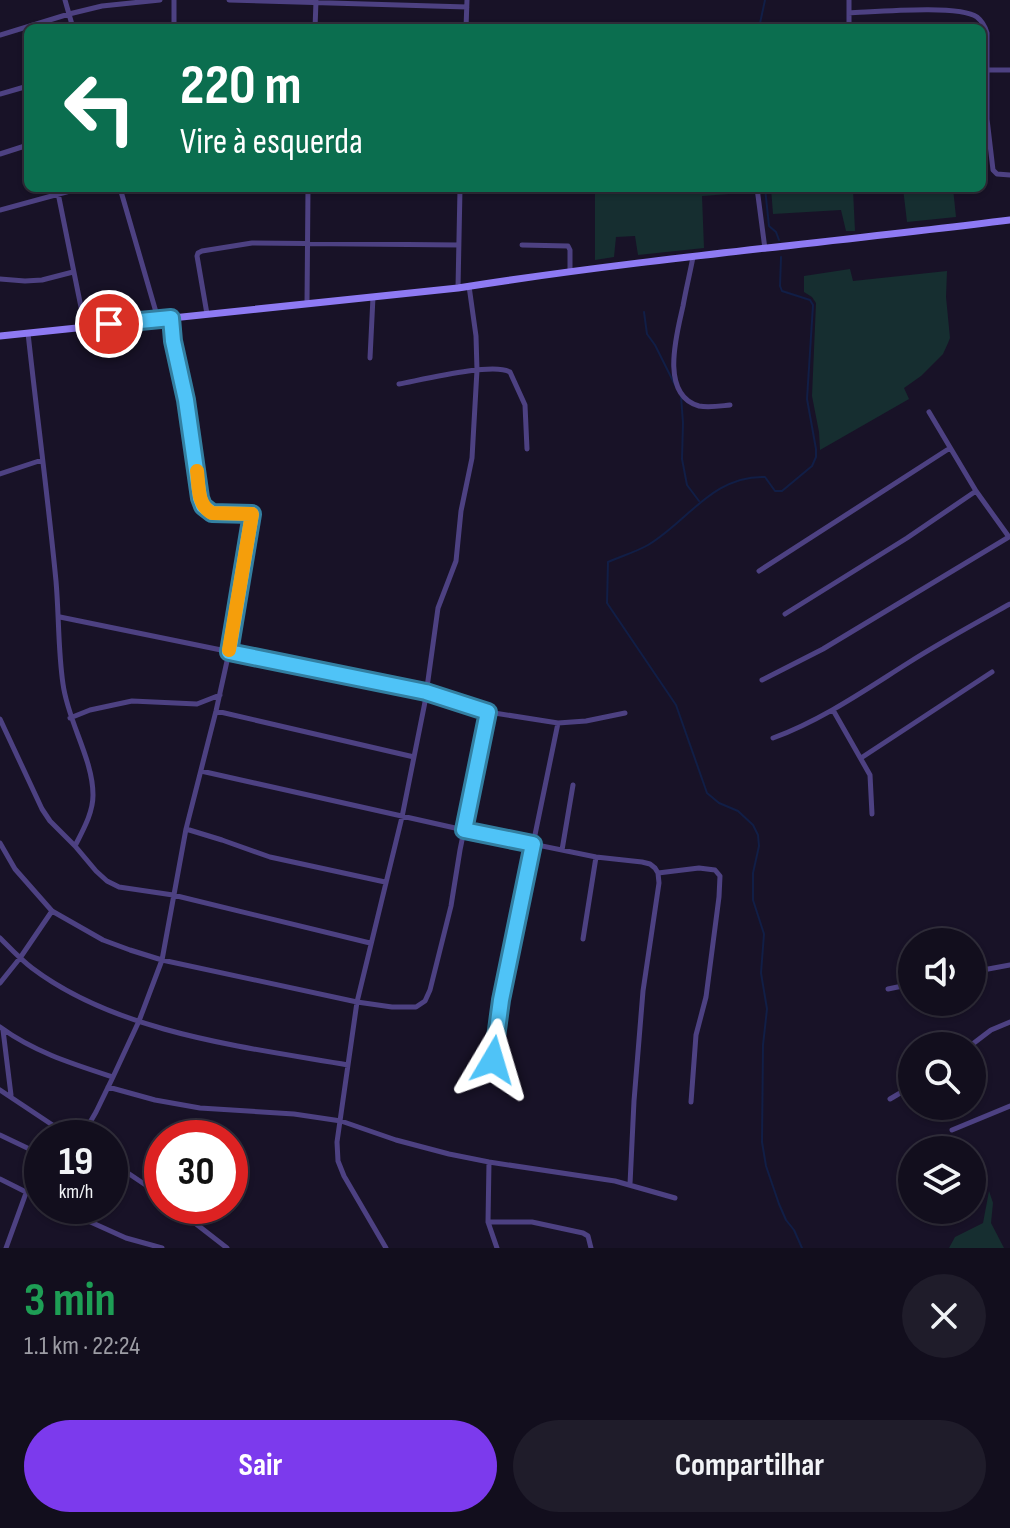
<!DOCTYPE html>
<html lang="pt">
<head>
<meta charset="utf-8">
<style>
  :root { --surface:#120e1d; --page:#1f1c2a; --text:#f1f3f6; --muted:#9c9ca4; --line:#312e3b; --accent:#7c3aed }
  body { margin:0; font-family:"Sofia Sans Condensed",sans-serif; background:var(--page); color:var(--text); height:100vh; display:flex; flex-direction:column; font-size:30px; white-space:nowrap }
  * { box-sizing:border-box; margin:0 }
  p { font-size:26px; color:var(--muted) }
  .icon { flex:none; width:44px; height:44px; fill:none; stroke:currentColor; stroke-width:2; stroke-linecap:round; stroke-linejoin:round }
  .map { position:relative; height:1248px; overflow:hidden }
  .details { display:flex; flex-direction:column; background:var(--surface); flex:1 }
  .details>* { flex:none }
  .guide { position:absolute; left:24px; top:24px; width:962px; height:168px; border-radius:12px; box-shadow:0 2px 6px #0004,0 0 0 2px var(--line); background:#0b6e4f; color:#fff; overflow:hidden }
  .buttons { position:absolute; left:898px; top:928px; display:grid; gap:16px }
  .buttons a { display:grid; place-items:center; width:88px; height:88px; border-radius:50%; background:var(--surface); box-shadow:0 2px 6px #0004,0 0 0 2px var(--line); font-size:40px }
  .speed { position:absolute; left:24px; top:1120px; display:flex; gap:16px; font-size:40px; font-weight:700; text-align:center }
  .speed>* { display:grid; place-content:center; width:104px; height:104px; border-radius:50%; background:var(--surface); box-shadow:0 2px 6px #0004,0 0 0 2px var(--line); line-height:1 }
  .speed small { font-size:20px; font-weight:400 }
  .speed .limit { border:12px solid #d22; background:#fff; color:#111 }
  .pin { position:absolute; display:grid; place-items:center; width:68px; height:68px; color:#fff; margin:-34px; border:4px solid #fff; border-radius:50%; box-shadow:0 2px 8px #0007 }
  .me { position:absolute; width:88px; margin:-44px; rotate:7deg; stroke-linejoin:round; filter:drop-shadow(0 0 6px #0008) }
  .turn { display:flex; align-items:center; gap:28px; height:168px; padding:0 24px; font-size:36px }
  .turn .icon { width:104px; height:104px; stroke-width:2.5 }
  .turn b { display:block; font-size:56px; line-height:68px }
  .round { display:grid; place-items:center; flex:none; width:84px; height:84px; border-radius:42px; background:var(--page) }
  .overview { display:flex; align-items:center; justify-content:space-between; height:136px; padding:0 24px }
  h1 { font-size:48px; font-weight:700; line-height:60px; color:#1e9e55 }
  .action { display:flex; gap:16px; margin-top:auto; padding:16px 24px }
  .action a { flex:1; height:92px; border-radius:48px; background:var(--accent); color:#fff; font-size:32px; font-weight:700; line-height:92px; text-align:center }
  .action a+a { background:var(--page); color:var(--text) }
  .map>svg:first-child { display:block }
  .green { fill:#162e30 }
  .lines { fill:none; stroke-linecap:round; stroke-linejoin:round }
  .stream { stroke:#111e46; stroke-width:2 }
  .street { stroke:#4d4182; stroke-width:5 }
  .secondary { stroke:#8e7af3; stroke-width:7 }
  .route-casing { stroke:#337fa1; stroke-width:20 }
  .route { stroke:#4fc3f7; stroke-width:14 }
  .slow { stroke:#f59e0b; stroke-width:14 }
</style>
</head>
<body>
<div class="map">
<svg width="1010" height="1248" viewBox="0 0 1010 1248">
  <rect width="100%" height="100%" fill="#181227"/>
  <!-- green -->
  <path class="green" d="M 649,188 L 756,188 L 756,192 L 702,196 L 704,248 L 638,255 L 635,236 L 616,237 L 614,257 L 595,260 L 595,193 Z
    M 771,188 L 873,188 L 853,190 L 855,231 L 846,231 L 841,210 L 773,214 Z
    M 903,188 L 953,188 L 956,217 L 907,222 Z
    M 850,269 L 853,281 L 947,271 L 946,297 L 950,338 L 948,343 L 943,354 L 921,376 L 904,388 L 909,399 L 820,450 L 819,432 L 812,396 L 816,303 L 812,297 L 804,292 L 804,276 Z
    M 989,1191 L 993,1203 L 991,1223 L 1004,1248 L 949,1248 L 955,1237 L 983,1223 Z"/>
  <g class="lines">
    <!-- stream -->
    <path class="stream" d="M 759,28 L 765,0
      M 765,188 L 769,226 L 776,232 L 779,240
      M 781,257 L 780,286 L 782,291 L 810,300 L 813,305 L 807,399 L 816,449 L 816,457 L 812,466 L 782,491 L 775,491 L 765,477 C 713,475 687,522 648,545 C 636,552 621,556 608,562 L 607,603 L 676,705 L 707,793 L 719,803 L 738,811 L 753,825 L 758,835 L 759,846 L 753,873 L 753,900 L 764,934 L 761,973 L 767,1009 L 763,1045 L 762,1142 L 766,1166 L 779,1204 L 786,1220 L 794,1230 L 802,1248
      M 644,312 L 647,334 L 655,345 L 676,387
      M 681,396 L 683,423 L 682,459 L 687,485 L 699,501"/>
    <!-- street -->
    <path class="street" d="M 65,0 L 73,28
      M 174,0 L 174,28
      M 229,0 L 467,7
      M 849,13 C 874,12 959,4 977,17 C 982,21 985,26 987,33 L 987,119 L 993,170 L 997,174 L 1010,175
      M 315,28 L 316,1
      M 466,28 L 467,0
      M 849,28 L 849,0
      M 0,35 L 69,14 L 102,6 L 160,0
      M 982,70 L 1010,70
      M 0,94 L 28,86
      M 0,154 L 28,145
      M 57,188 L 85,327
      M 120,188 L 158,319
      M 443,188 L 588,191
      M 757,188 L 765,249
      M 0,210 L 81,188
      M 522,245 L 568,246 L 570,250 L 570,271
      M 693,257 C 690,273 686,289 683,306 C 677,333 659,395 699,406 C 709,408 720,406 730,405
      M 0,279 L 25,281 L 42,280 L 73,272
      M 458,288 L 460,189
      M 307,304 L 308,188
      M 207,314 L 197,256 L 198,253 L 202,251 L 252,243 L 459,245
      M 28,333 C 37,416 48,498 56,581 C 59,615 58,650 63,684 C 68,722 93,759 93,795 C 93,813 83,830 75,846 L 96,871 L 107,881 L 119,887 L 173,895 L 370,943
      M 370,358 L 373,297
      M 399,384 C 421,380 493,362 510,372 L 525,405 L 527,449
      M 929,412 L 976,491 L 1009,537
      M 0,474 L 42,460
      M 759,571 L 950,448
      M 785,614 L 907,538 L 976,491
      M 60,617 L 426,692 L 488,712 L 558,723 L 586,721 L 625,713
      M 762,680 L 823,649 L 1009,537
      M 833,710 L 870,775 L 872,814
      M 216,711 L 414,757
      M 70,718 L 90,710 L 132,701 L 197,704 L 220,695
      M 0,719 L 42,809 L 50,821 L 75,846
      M 773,738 C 822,720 865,690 908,663 C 941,642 976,623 1010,604
      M 861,758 L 992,672
      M 201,771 L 464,830 L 596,857 L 642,862 L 650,864 L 655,868 L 658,873 L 659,883 L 643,991 L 634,1101 L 630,1184
      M 186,829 L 222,840 L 270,857 L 385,882
      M 0,843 L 15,869 L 52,911 L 103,940 L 130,950 L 162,960 L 357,1002 L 392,1007 L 416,1007 L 425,1001 L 430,990 L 451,906 L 460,850 L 488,712
      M 562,850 L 573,785
      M 658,873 L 699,868 L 715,870 L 720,876 L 719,897 L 706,997 L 696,1035 L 691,1102
      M 0,938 C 10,948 20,959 32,968 C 118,1033 244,1047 348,1065
      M 583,939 L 596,857
      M 972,972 L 1010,965
      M 0,983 L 20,958 L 52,911
      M 888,989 L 912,984
      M 0,1027 C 34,1052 73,1064 113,1077
      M 3,1030 L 11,1095
      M 970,1046 L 991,1030 L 1010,1022
      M 108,1087 L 155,1100 L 200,1108 L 294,1114 L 341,1121 L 396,1140 L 449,1154 L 489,1162 L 615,1181 L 675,1198
      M 0,1090 L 72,1138
      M 511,1091 L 498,1078 L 494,1069 L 494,1050 L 501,1000 L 558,723
      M 890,1099 L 912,1086
      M 952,1130 L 1010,1106
      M 0,1135 L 42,1155
      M 81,1138 L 96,1112 L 113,1077 L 139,1021 L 162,960 L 186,829 L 216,711 L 229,652 L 252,514 L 212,513 L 203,506 L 200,498 L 186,400 L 173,341 L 171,319
      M 110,1161 L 162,1196
      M 489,1162 L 488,1222 L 497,1248
      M 0,1179 L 42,1200
      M 55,1206 L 126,1238 L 162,1248
      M 173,1206 L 227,1248
      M 488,1222 L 532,1222 L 583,1233 L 588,1236 L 591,1248
      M 6,1248 L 26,1193 L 42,1162
      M 386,1248 L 344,1176 L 338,1161 L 337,1142 L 357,1002 L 402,817 L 425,702 L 438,608 L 456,561 L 461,511 L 472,458 L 477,370 L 476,336 L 469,286"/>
    <!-- secondary -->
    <path class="secondary" d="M 0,336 L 458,288 C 641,259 826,243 1010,220"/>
  </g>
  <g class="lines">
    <defs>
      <path id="route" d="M 109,324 L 171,318 L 173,341 L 186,400 L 200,498 L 203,506 L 212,513 L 252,514 L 229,652 L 426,692 L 488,712 L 464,830 L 533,844 L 501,1000 L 493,1060"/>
    </defs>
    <!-- route casing -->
    <use href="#route" class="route-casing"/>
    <!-- route -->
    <use href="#route" class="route"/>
    <!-- slow -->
    <path class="slow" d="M 197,471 C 199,487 197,505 212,513 L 252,514 L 229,650"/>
  </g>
</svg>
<div class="buttons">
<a><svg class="icon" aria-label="sound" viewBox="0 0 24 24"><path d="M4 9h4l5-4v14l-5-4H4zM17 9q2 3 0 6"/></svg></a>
<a><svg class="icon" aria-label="search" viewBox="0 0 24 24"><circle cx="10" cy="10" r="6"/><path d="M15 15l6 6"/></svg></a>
<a><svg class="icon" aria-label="layers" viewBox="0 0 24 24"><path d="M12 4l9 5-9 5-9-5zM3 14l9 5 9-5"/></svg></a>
</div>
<div class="speed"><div>19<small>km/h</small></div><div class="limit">30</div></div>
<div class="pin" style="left:109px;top:324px;background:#d93025"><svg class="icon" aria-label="arrive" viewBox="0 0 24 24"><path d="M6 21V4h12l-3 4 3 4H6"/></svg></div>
<svg class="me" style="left:493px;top:1060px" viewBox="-20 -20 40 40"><path d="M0-17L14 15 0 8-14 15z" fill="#4fc3f7" stroke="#fff" stroke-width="4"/></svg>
<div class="guide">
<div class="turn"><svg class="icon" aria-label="left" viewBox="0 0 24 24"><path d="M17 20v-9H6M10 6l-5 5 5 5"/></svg><div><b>220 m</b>Vire à esquerda</div></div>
</div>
</div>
<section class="details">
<div class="overview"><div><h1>3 min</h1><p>1.1 km · 22:24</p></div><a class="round"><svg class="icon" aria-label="close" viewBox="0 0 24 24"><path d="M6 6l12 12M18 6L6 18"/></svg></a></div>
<div class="action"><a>Sair</a><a>Compartilhar</a></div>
</section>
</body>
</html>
